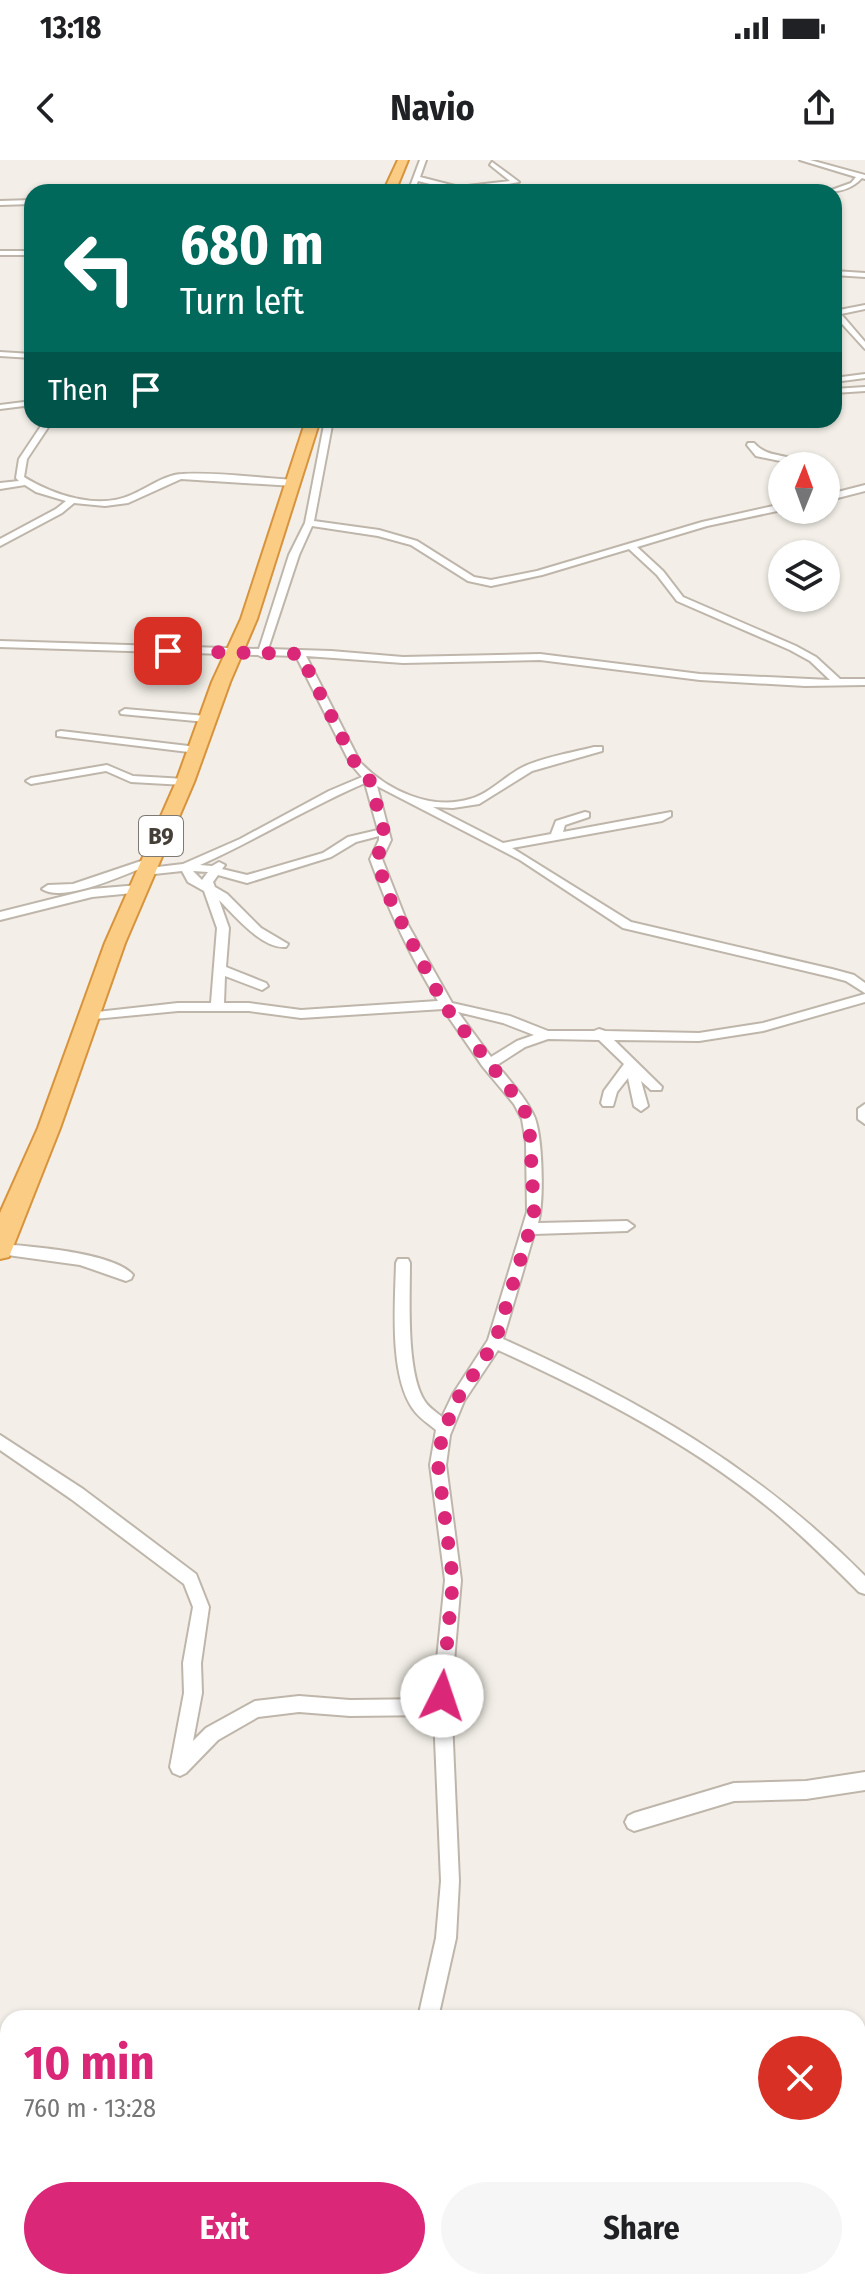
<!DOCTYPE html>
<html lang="en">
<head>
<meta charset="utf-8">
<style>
  :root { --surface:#fff; --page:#f6f6f6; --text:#202124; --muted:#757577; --accent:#db2777 }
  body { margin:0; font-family:"Fira Sans Condensed",sans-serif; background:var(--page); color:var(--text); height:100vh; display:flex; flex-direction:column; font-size:30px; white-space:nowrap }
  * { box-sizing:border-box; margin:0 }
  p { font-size:26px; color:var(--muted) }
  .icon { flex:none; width:44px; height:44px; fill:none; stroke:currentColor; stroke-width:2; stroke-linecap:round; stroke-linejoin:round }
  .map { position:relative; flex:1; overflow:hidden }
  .panel { position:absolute; left:0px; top:1850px; width:866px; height:280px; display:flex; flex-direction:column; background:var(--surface); border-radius:24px 24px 0 0; box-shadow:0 2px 6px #0004 }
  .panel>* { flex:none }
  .hud { position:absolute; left:24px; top:24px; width:818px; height:244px; border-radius:24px; box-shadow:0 2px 6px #0004; background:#00695c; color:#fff; overflow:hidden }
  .needle { width:52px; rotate:1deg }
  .tools { position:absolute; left:768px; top:292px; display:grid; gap:16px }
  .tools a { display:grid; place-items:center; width:72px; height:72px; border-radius:50%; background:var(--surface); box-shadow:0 2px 6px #0004; font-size:40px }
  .pin { position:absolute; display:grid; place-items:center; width:68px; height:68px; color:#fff; margin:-34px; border-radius:16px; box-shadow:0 4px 12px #0006 }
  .me { position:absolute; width:88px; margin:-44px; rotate:4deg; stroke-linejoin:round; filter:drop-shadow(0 0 6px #0008) }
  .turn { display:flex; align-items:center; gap:28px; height:168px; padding:0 24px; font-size:36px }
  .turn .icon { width:104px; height:104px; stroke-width:2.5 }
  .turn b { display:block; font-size:56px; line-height:68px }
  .then { display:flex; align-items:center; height:76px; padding:0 24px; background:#0003; gap:16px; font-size:30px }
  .round { display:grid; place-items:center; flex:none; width:84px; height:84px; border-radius:42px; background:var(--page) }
  .headline { display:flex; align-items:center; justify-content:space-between; height:136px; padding:0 24px }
  h1 { font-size:48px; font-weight:700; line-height:60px; color:var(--accent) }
  .button { display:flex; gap:16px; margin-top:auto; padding:16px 24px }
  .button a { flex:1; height:92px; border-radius:48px; background:var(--accent); color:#fff; font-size:32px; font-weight:700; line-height:92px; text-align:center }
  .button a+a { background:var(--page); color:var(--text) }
  .status { display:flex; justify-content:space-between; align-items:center; height:56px; padding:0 40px; background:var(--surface); direction:ltr }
  .status svg { height:22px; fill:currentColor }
  header { display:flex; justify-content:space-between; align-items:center; height:104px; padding:0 24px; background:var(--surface); font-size:36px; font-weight:700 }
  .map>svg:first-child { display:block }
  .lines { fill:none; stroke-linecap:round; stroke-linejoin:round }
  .minor-casing { stroke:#bfb6ab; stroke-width:4 }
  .trunk-casing { stroke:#d8933d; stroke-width:4 }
  .minor { fill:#fff; fill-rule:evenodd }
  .trunk { fill:#facc84; fill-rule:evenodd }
  .route { stroke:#db2777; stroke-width:14; stroke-dasharray:0 25.2 }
  .labels { text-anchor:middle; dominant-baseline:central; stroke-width:6; stroke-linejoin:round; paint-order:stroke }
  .shield { fill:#fff; stroke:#7e7973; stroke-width:2 }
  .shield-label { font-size:24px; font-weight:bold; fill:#463f37 }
</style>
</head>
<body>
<div class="status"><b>13:18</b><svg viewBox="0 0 49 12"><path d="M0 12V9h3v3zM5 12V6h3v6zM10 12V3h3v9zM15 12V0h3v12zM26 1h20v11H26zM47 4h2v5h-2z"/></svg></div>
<header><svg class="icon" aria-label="back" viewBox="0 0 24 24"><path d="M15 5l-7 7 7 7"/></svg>Navio<svg class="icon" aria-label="share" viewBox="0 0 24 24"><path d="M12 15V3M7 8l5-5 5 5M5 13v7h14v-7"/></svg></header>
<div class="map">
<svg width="865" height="2130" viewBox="0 0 865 2130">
  <rect width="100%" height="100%" fill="#f3efe8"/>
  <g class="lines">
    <defs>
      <path id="minor" d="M 420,0 L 426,0 L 420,17 L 459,27 L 510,21 L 490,5 L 492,2 L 519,22 L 462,32 L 418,21 L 414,32 L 408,32 Z
        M 800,0 L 810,0 L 865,15 L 865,19 L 862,18 C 852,29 839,32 826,32 L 851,23 L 856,17 Z
        M 32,40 L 32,44 L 0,45 L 0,41 Z
        M 0,91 L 32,91 L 32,95 L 0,95 Z
        M 834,111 L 865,113 L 865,117 L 834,115 Z
        M 865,145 L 865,149 L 841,154 L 865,182 L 865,189 L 834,155 L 834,151 Z
        M 0,192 L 32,194 L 32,198 L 0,196 Z
        M 865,214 L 865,218 L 834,222 L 834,218 Z
        M 865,227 L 865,231 L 834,233 L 834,229 Z
        M 32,241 L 32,245 L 0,249 L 0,245 Z
        M 45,260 L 53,260 L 27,299 L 24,317 C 53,335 98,350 131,335 C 146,329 166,314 182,314 C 217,312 259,318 294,320 L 298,323 L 294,326 L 181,319 L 128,343 L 105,346 L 74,343 L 62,353 L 0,386 L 0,379 L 56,349 L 66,341 L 36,332 L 25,325 L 0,329 L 0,323 L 19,321 L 16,318 L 19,299 Z
        M 325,260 L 333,260 L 314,361 L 379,370 L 417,381 L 474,417 L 491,420 L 537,411 L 702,362 L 782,344 L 782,350 L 707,366 L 637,387 L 663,411 L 683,437 L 796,486 L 816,497 L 840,519 L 865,519 L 865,525 L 805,526 L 700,520 L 540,500 L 403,503 L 306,496 L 360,602 C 386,630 431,651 470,639 C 489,634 505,616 523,607 C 544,597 571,593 594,587 L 602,587 L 602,591 L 532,611 L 479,644 L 453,648 L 433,647 L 503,683 L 551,674 L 556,661 L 585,652 L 589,653 L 589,657 L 565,665 L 563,672 L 671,652 L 671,656 L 662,661 L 512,688 L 631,762 L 832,809 L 854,815 L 865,823 L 865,833 L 846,821 L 831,817 L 623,768 L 520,700 L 377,626 L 391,680 L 382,699 L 408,765 L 452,843 L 510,856 L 548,871 L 594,871 L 599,869 L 605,871 L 699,873 L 763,863 L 865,834 L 865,842 L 763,871 L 699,881 L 614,880 L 662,927 L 661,930 L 651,930 L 641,921 L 648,946 L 641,951 L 634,946 L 628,918 L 617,932 L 613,946 L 603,946 L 601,943 L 604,931 L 624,904 L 599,880 L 548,879 L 525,887 L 497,905 C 510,921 525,937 534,956 C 543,976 544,1043 538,1063 L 627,1061 L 634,1066 L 627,1071 L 534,1074 L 503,1179 C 641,1241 758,1308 865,1416 L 865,1434 L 859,1432 C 833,1406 808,1381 780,1357 C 696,1286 597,1235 498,1190 L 464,1241 L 450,1275 L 446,1305 L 461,1420 L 451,1536 L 459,1721 L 456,1778 L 438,1858 L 418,1858 L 436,1778 L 441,1721 L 434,1555 L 350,1556 L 299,1552 L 258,1557 L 218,1580 L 186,1613 L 180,1616 L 173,1613 L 170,1607 L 184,1533 L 183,1503 L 193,1447 L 184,1424 L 71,1339 L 0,1290 L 0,1275 L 83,1329 L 196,1414 L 209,1447 L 201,1503 L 202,1533 L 193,1581 L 206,1568 L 255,1541 L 299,1536 L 350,1540 L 433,1539 L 445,1420 L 430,1305 L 436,1270 C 429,1264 419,1258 413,1249 C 389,1215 395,1144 396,1103 L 398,1099 L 408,1099 L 410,1103 C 410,1138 406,1211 424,1240 C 428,1247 436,1252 442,1257 L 453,1234 L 488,1180 L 527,1052 L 526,983 L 522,959 L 514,944 L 483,907 L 443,849 L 301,858 L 249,851 L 178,851 L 84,860 L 82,857 L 84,854 L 88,853 L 178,843 L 211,843 L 217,768 L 204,731 L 188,722 L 182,711 L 145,715 L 141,713 L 141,709 L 183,704 L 240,679 L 329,631 L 362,617 L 350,603 L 296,496 L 266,495 L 262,497 L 258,495 L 0,487 L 0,481 L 259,489 L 289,395 L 305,363 ZM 312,366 L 378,376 L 411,385 L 468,421 L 491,426 L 542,415 L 629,389 L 657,415 L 677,441 L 790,490 L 810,501 L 830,520 L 700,514 L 540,494 L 403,497 L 331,491 L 268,489 L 299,395 ZM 365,623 L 378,670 L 348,677 L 323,693 L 247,715 L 222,709 L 225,705 L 219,702 L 212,706 L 200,705 C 256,680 309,647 365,623 ZM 379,676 L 379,680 L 370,699 C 388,749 410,796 438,841 L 301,850 L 249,843 L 224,843 L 225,816 L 262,830 L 268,826 L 266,823 L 226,807 L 229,768 L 219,740 C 235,756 262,789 286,787 L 288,784 L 261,768 L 227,734 L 215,727 L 213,722 L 218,715 L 247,723 L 331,697 L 356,682 ZM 193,711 L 208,712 L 202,720 ZM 458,852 L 503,863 L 534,875 L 517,881 L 491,897 Z
        M 748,283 L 754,283 C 769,300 788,291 803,306 L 794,306 L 790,303 L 756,296 L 747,285 Z
        M 865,325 L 865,331 L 826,341 L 826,335 Z
        M 125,549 L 206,556 L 211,559 L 206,562 L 121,554 L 120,552 Z
        M 61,571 L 197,587 L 202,590 L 197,593 L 57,576 L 57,572 Z
        M 107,605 L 133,616 L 185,619 L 190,622 L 185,625 L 131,622 L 106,611 L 31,624 L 26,621 L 31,618 Z
        M 150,698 L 154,699 L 154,703 C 130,712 64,744 42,729 L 48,725 L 73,724 Z
        M 139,725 L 145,729 L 143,732 L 92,737 L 0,760 L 0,752 L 92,729 Z
        M 865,944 L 865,964 L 858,959 L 858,949 Z
        M 0,1084 C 29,1086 115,1093 133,1115 L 131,1119 L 126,1121 L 80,1105 L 0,1094 Z
        M 865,1612 L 865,1630 L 806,1639 L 734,1641 L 634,1671 L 628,1668 L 625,1662 L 628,1656 L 634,1653 L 734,1623 L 806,1621 Z
        M 0,2093 L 8,2094 L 8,2116 L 0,2115 Z
        M 346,2122 L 369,2122 L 372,2130 L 349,2130 Z"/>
      <path id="trunk" d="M 398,0 L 408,0 L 395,32 L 383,32 Z
        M 306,260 L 320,260 L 257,459 L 230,522 L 194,622 L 125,783 L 60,968 L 9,1097 L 0,1099 L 0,1053 L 38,968 L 105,783 L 176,622 L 212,522 L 241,459 Z"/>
    </defs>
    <!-- minor casing -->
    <use href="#minor" class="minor-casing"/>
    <!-- trunk casing -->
    <use href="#trunk" class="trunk-casing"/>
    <!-- minor -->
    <use href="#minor" class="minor"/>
    <!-- trunk -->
    <use href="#trunk" class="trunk"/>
  </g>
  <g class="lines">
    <!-- route -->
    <path class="route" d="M 168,491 L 300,494 L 355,603 L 369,618 L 383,667 L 385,680 L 376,699 L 392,744 L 444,845 L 519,941 L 529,959 L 534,1052 L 530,1069 L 495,1182 L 458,1238 L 442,1275 L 438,1305 L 453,1420 L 442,1536"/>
  </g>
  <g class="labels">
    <!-- shield labels -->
    <rect class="shield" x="139" y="656" width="44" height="40" rx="6"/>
    <g class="shield-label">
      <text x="161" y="676">B9</text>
    </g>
  </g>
</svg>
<div class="tools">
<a><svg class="needle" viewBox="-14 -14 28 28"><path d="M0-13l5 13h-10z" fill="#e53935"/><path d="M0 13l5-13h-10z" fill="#757577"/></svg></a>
<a><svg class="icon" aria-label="layers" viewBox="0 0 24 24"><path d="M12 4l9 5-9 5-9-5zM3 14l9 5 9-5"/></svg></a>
</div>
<div class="pin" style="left:168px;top:491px;background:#d93025"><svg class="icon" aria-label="arrive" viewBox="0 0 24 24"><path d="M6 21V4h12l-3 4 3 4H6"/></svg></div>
<svg class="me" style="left:442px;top:1536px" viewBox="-20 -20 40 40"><circle r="19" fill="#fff"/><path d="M0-13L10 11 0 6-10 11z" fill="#db2777"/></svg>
<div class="hud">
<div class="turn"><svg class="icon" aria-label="left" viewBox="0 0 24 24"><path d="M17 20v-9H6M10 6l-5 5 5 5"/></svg><div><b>680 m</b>Turn left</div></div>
<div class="then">Then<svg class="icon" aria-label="arrive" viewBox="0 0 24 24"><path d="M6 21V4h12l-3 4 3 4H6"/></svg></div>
</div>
<section class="panel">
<div class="headline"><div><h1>10 min</h1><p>760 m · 13:28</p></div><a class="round" style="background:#d93025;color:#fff"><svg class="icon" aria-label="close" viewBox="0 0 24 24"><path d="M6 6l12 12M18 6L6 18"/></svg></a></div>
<div class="button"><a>Exit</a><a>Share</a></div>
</section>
</div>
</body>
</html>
